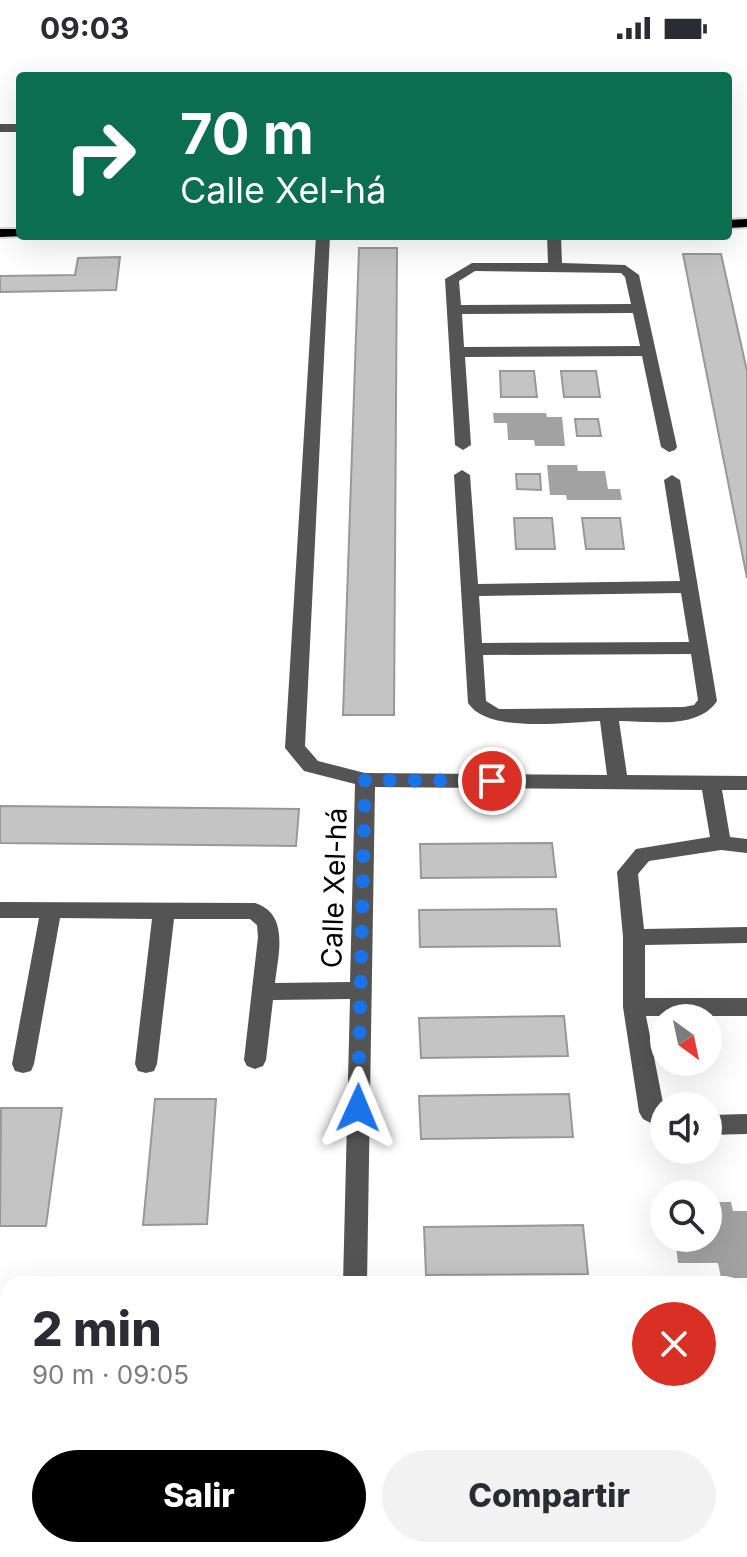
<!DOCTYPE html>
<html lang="es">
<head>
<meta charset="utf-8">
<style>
  :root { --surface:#fff; --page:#f2f2f3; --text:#2b2b33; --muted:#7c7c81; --accent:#000 }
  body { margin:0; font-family:Inter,sans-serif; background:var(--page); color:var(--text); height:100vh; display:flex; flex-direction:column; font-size:30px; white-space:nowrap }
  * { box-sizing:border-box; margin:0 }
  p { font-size:26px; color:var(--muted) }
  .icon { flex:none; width:44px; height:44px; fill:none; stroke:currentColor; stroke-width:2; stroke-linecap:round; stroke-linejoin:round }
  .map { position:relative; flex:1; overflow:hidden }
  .panel { position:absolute; left:0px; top:1220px; width:748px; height:282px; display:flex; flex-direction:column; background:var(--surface); border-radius:24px 24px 0 0; box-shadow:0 8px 32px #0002 }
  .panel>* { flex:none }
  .top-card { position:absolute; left:16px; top:16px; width:716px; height:168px; border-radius:8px; box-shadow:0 8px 32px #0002; background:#0b6e4f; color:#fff; overflow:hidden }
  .needle { width:52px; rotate:147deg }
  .tools { position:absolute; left:650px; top:948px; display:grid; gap:16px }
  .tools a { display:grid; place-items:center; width:72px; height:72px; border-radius:50%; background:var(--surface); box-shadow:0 8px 32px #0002; font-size:40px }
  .pin { position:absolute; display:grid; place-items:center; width:68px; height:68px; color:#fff; margin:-34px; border:4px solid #fff; border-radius:50%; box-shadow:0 2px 8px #0007 }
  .me { position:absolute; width:88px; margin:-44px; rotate:1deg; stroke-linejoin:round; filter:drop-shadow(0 0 6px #0008) }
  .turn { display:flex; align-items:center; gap:28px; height:168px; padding:0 32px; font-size:36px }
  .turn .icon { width:104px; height:104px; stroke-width:2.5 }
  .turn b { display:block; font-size:56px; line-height:68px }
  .round { display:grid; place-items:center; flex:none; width:84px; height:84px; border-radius:42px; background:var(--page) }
  .overview { display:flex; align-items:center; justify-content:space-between; height:136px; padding:0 32px }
  h1 { font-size:48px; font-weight:800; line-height:60px }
  .cta { display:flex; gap:16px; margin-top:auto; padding:16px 32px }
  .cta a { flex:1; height:92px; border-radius:48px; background:var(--accent); color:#fff; font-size:32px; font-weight:800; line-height:92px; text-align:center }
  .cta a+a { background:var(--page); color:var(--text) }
  .status { display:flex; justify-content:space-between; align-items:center; height:56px; padding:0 40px; background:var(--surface); direction:ltr }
  .status svg { height:22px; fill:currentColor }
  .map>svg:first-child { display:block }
  .water { fill:#a2a2a2 }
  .building { fill:#c4c4c4; stroke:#989898; stroke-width:2 }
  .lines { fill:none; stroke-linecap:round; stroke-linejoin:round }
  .major-casing { stroke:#dbdbdb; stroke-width:4 }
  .minor { fill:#545454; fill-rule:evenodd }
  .major { fill:#000; fill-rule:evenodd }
  .route { stroke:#1a73e8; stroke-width:14; stroke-dasharray:0 25.2 }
  .labels { text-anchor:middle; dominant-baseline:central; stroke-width:6; stroke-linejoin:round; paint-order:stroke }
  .street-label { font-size:28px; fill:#000; stroke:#fff }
</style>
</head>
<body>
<div class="status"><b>09:03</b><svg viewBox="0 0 49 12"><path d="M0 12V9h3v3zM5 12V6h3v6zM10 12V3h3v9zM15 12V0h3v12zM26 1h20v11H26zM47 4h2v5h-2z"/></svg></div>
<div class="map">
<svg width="747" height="1501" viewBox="0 0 747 1501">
  <rect width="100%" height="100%" fill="#fff"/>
  <!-- water -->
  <path class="water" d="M 493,357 L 546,357 L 547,361 L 562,361 L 565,390 L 535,390 L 534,384 L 508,384 L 507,367 L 494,367 Z
    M 547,409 L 577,409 L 578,415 L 605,415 L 608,433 L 620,433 L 622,444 L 567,444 L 566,439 L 550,439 Z
    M 708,1146 L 731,1146 L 733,1155 L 747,1155 L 747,1222 L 721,1222 L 718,1207 L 678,1207 L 675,1182 L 708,1182 Z"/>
  <!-- building -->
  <path class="building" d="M 359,192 L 397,192 L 394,659 L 343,659 Z
    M 683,198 L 721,198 L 747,315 L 747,522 Z
    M 120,201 L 116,234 L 0,236 L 0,220 L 75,219 L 78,202 Z
    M 500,315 L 534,315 L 537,341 L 501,341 Z
    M 561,315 L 596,315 L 600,341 L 564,341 Z
    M 575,363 L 598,363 L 601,380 L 577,380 Z
    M 516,418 L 540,418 L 541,434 L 517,433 Z
    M 514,462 L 552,462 L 555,493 L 516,493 Z
    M 582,462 L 620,462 L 624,493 L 586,493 Z
    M 0,750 L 299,753 L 296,790 L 0,787 Z
    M 552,787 L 556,821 L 421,822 L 420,788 Z
    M 556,853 L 560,890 L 420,891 L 419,854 Z
    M 564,960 L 568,1000 L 421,1002 L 419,962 Z
    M 569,1038 L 573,1081 L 421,1083 L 419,1040 Z
    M 155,1043 L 216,1043 L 207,1168 L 143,1169 Z
    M 1,1052 L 62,1052 L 46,1170 L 0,1170 Z
    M 583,1169 L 588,1218 L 426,1219 L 424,1171 Z
    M 0,1459 L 8,1459 L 8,1494 L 158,1494 L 157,1501 L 0,1501 Z"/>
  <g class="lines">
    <defs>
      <path id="major" d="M 747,163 L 747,171 L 728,172 L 728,164 Z
        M 0,173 L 20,173 L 20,180 L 25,180 L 0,181 Z"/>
    </defs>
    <!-- major casing -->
    <use href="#major" class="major-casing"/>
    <!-- minor -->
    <path class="minor" d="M 0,68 L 20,68 L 20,76 L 0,76 Z
      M 316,180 L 330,180 L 305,690 L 318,705 L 365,717 L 607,719 L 600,665 C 566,666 488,678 468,647 L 454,419 L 462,414 L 470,419 L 478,528 L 680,525 L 664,424 L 672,419 L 680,424 L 717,645 C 698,674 650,665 619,665 L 627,719 L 747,720 L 747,734 L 722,734 L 730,781 L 747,783 L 747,797 L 721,794 L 649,805 L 638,818 L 644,873 L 747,871 L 747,887 L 645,889 L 645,942 L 747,942 L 747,960 L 646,960 L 664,1052 L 664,1074 L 643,1063 L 639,1056 L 623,951 L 623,881 L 617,816 L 636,793 L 710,781 L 702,734 L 375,731 L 367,1228 L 343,1228 L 350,943 L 273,944 L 266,1004 L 263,1010 L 255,1013 L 247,1010 L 244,1004 L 258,881 L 257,869 L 250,863 L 174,863 L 157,1008 L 154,1015 L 146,1017 L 138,1015 L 135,1008 L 152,863 L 60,862 L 34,1008 L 31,1015 L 23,1017 L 15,1015 L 12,1008 L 39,862 L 0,862 L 0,846 L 255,847 C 290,858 278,899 275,927 L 350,926 L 355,728 L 304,715 L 285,692 ZM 681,537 L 689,586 L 482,587 L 479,540 ZM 691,598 L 698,644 L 694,649 L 684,651 L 499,653 L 486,645 L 483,599 Z
      M 547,180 L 561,180 L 562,207 L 625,209 L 639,219 L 677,391 L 675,394 L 669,396 L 661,391 L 642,300 L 465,301 L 471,389 L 463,394 L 455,389 L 445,223 L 472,207 L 548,207 ZM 475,215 L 621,217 L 625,221 L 631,248 L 461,249 L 459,225 ZM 633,257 L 640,290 L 464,291 L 462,258 Z
      M 747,1058 L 747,1078 L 708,1079 L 708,1059 Z
      M 0,1266 L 8,1266 L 8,1290 L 0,1290 Z
      M 0,1349 L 8,1349 L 8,1373 L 0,1373 Z
      M 740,1444 L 747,1444 L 747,1470 L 740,1470 Z
      M 206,1494 L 234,1494 L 234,1501 L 206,1501 Z
      M 340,1494 L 368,1494 L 368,1501 L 340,1501 Z
      M 690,1494 L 718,1494 L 719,1501 L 691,1501 Z"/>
    <!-- major -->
    <use href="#major" class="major"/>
  </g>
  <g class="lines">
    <!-- route -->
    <path class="route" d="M 358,1052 L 365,724 L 492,725"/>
  </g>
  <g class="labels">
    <!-- street labels -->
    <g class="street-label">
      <text transform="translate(334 832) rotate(-88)">Calle Xel-há</text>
    </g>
  </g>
</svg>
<div class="tools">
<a><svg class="needle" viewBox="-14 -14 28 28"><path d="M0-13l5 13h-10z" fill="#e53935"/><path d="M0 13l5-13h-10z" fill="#7c7c81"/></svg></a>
<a><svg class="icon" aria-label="sound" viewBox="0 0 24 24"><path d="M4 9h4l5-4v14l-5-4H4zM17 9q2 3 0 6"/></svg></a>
<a><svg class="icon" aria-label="search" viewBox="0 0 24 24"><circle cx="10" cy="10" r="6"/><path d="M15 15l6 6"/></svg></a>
</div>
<div class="pin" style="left:492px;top:725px;background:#d93025"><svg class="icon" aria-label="arrive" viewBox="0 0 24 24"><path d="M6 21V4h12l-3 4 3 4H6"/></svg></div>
<svg class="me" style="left:358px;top:1052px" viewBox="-20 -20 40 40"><path d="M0-17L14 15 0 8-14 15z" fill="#1a73e8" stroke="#fff" stroke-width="4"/></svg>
<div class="top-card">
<div class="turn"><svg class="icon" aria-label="right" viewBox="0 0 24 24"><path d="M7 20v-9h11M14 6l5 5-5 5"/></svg><div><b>70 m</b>Calle Xel-há</div></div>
</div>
<section class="panel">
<div class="overview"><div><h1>2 min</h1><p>90 m · 09:05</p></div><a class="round" style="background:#d93025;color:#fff"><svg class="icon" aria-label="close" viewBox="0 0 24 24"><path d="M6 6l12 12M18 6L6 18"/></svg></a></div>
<div class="cta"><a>Salir</a><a>Compartir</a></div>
</section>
</div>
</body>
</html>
